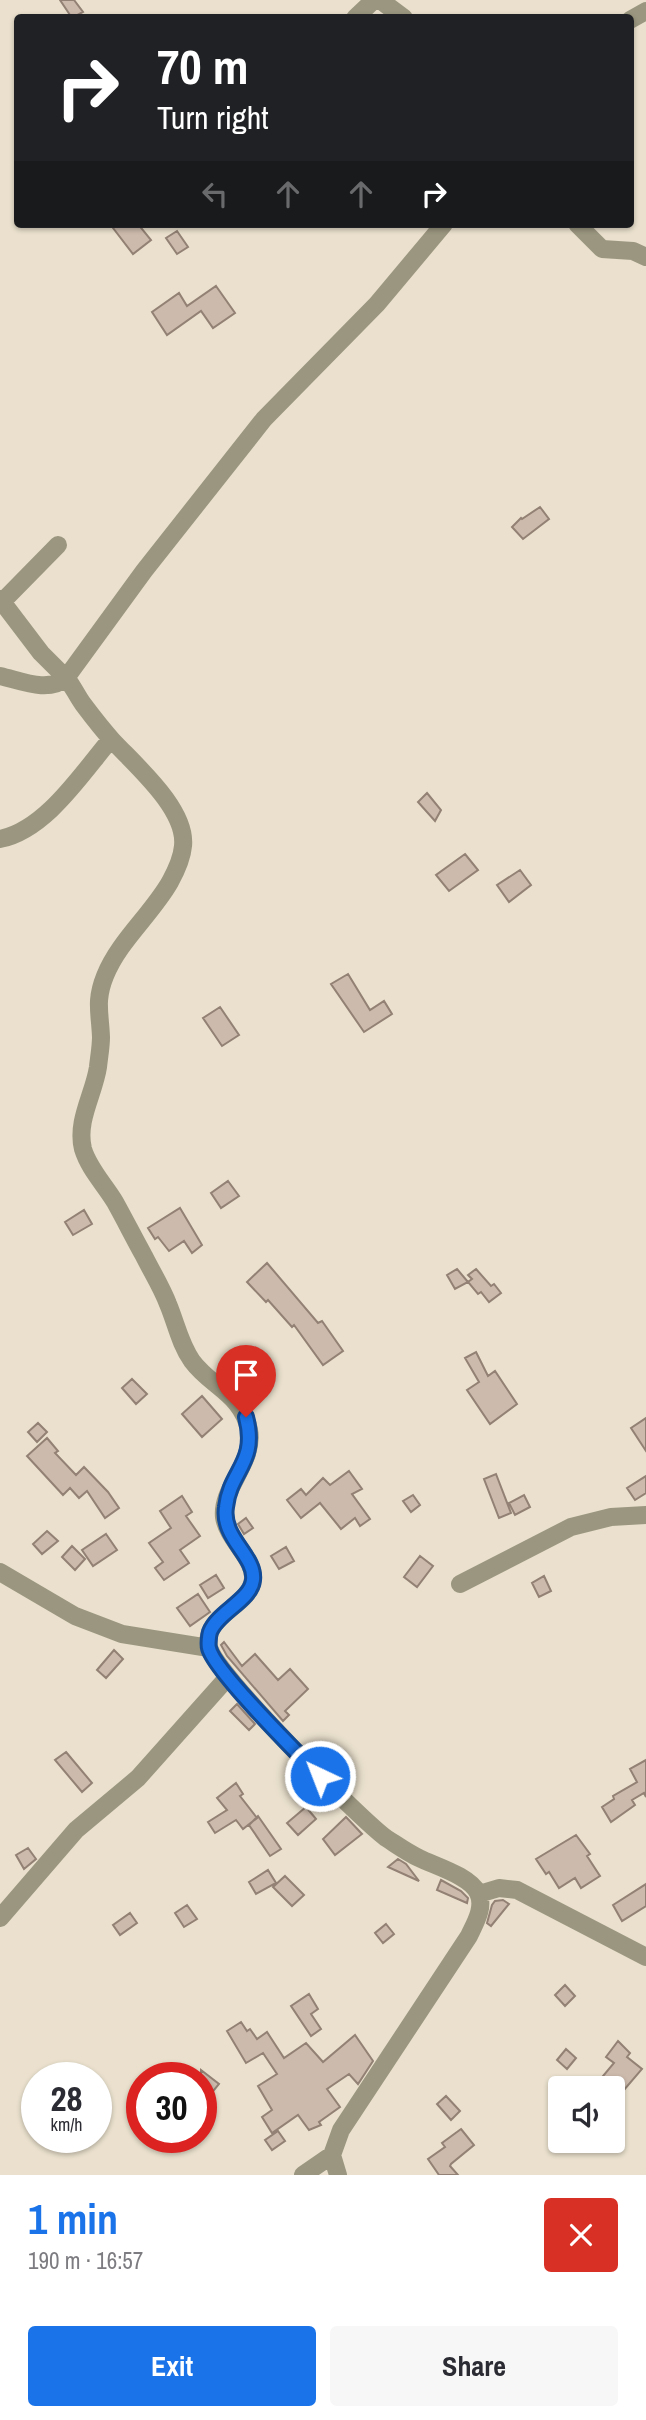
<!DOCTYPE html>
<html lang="en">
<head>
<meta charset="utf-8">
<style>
  :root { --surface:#fff; --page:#f7f7f7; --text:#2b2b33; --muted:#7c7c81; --accent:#1a73e8 }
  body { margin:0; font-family:"Archivo Narrow",sans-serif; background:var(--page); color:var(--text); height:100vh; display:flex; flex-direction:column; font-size:26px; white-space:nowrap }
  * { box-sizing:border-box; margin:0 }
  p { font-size:23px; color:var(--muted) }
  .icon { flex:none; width:38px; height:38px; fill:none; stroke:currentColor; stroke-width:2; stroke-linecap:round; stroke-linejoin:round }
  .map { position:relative; height:2175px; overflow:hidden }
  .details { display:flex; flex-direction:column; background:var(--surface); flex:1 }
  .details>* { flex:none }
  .banner { position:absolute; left:14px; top:14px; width:620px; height:214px; border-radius:7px; box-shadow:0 2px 5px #0004; background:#202124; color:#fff; overflow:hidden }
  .buttons { position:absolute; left:548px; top:2076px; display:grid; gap:14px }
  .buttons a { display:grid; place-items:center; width:77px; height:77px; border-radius:7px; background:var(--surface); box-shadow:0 2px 5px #0004; font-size:35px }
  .speed { position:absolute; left:21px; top:2062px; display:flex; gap:14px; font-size:35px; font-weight:700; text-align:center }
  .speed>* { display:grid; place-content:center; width:91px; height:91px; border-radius:50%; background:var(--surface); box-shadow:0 2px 5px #0004; line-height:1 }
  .speed small { font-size:18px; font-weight:400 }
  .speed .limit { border:10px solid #d22; background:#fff; color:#111 }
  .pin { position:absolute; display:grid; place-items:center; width:60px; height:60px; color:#fff; margin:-72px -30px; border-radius:50% 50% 50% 0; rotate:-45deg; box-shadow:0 0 7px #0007 }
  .pin .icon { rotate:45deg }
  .me { position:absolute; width:77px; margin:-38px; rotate:317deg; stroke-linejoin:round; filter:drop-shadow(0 0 5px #0008) }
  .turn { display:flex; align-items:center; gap:24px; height:147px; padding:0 28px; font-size:32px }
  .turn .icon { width:91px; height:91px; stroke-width:2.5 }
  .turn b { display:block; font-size:49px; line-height:60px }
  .lanes { display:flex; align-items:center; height:66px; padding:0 28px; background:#0003; justify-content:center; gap:35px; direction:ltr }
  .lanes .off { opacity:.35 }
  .round { display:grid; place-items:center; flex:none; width:74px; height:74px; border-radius:7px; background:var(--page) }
  .overview { display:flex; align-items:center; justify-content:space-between; height:119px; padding:0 28px }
  h1 { font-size:42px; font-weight:700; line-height:52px; color:var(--accent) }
  .action { display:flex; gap:14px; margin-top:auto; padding:14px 28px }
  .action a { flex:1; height:80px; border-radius:7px; background:var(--accent); color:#fff; font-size:28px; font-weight:700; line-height:80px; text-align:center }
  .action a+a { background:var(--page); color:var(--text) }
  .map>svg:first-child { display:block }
  .building { fill:#ccbaac; stroke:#928174; stroke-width:2 }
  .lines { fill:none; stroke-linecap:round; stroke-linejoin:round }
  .minor { stroke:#9a967f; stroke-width:18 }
  .route-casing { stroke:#114b97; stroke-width:18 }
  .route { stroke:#1a73e8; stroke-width:12 }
</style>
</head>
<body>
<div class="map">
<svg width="646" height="2175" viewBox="0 0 646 2175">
  <rect width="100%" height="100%" fill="#eae0cd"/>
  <!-- building -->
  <path class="building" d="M 60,0 L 74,0 L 83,12 L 72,18 Z
    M 110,224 L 138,224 L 151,240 L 133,254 Z
    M 177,231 L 188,247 L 177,254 L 166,238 Z
    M 216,286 L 235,313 L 213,328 L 201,311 L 167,335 L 152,312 L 179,293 L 187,306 Z
    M 540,507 L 549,519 L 523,539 L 512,527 L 521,518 L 522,519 Z
    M 427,793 L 441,810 L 435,821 L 418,802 Z
    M 465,854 L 478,870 L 449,891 L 436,875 Z
    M 520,870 L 531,885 L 509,902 L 497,885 Z
    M 348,974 L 370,1010 L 384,1001 L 392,1014 L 364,1032 L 331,984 Z
    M 220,1007 L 239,1035 L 222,1046 L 203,1018 Z
    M 228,1181 L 239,1196 L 221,1208 L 211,1193 Z
    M 180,1208 L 202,1245 L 192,1253 L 184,1241 L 169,1251 L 158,1237 L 155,1239 L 148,1228 Z
    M 84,1210 L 92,1224 L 73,1235 L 65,1222 Z
    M 267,1263 L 318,1323 L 322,1321 L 343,1351 L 323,1365 L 294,1325 L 292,1327 L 268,1300 L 266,1302 L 247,1282 Z
    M 457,1269 L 468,1282 L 455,1289 L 447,1275 Z
    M 476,1269 L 491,1286 L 494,1284 L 501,1293 L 489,1302 L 481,1292 L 478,1294 L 468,1282 L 472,1279 L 468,1275 Z
    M 476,1352 L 488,1376 L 495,1371 L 517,1404 L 490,1424 L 467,1390 L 479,1382 L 465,1358 Z
    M 132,1379 L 147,1394 L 136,1404 L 122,1388 Z
    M 202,1396 L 222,1419 L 202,1437 L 182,1414 Z
    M 646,1418 L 646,1451 L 631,1428 Z
    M 38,1423 L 47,1432 L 37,1442 L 28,1432 Z
    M 47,1438 L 58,1451 L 55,1453 L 76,1475 L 84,1467 L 108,1492 L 119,1508 L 105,1518 L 87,1491 L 79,1498 L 70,1488 L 63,1495 L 27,1456 Z
    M 349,1471 L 362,1489 L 352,1494 L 370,1519 L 360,1526 L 355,1518 L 341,1529 L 320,1503 L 301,1518 L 287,1500 L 301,1489 L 306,1495 L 323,1478 L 330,1485 Z
    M 496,1474 L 511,1513 L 499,1518 L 484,1479 Z
    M 646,1476 L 646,1493 L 635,1500 L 627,1488 Z
    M 413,1495 L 420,1505 L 411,1512 L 403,1501 Z
    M 524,1495 L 530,1507 L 515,1515 L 509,1503 Z
    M 182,1496 L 192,1512 L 186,1516 L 200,1536 L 180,1550 L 189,1563 L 164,1580 L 155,1568 L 163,1562 L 149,1543 L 171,1528 L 160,1511 Z
    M 246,1518 L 253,1528 L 244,1534 L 238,1524 Z
    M 47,1531 L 58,1541 L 42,1554 L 33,1544 Z
    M 106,1534 L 117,1550 L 93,1566 L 82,1550 Z
    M 72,1546 L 85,1559 L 75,1570 L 62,1557 Z
    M 286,1547 L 294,1561 L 279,1569 L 271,1556 Z
    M 420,1556 L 433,1566 L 417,1587 L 404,1577 Z
    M 216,1575 L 224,1588 L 208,1598 L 200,1585 Z
    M 544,1576 L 551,1591 L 539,1597 L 532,1583 Z
    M 198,1594 L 210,1612 L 190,1626 L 177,1608 Z
    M 224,1642 L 242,1666 L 255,1654 L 278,1680 L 290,1669 L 308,1689 L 285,1711 L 289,1715 L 283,1721 L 227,1656 L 221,1645 Z
    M 114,1650 L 123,1659 L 106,1678 L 97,1670 Z
    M 237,1704 L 255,1724 L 249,1730 L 230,1711 Z
    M 66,1752 L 92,1783 L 82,1792 L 55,1760 Z
    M 646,1760 L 646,1797 L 644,1793 L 632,1800 L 635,1805 L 611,1822 L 602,1807 L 614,1799 L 613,1796 L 637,1782 L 630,1769 Z
    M 236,1783 L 243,1794 L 240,1796 L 257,1818 L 243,1829 L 236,1820 L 215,1833 L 208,1822 L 227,1810 L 217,1798 Z
    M 306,1807 L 316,1819 L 298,1835 L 287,1823 Z
    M 258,1816 L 281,1849 L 270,1856 L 249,1825 Z
    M 346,1817 L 362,1834 L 335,1855 L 323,1839 Z
    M 576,1835 L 590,1854 L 587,1856 L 600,1876 L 581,1888 L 575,1878 L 559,1888 L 549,1872 L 546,1874 L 536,1859 Z
    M 28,1848 L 36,1859 L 24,1869 L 16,1855 Z
    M 398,1859 L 406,1864 L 419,1881 L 388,1867 Z
    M 268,1870 L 276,1883 L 256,1894 L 249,1882 Z
    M 285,1876 L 304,1895 L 292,1906 L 273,1887 Z
    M 441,1880 L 461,1891 L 468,1898 L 467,1903 L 437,1890 Z
    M 646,1884 L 646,1906 L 622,1921 L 613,1905 Z
    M 503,1900 L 509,1904 L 491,1926 L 487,1923 L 492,1905 L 495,1901 Z
    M 187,1905 L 197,1919 L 184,1927 L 175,1913 Z
    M 130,1913 L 137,1923 L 120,1935 L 113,1925 Z
    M 386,1924 L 394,1934 L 383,1943 L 375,1933 Z
    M 565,1985 L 575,1996 L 565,2006 L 555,1995 Z
    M 309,1994 L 318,2009 L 311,2014 L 321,2029 L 311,2036 L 291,2006 Z
    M 241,2022 L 247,2031 L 250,2029 L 257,2039 L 267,2032 L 284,2058 L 306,2043 L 323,2062 L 355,2035 L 373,2061 L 358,2084 L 349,2074 L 327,2089 L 340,2107 L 319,2122 L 321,2125 L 309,2130 L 298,2115 L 272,2133 L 262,2117 L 272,2110 L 258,2086 L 277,2074 L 263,2053 L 246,2063 L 227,2031 Z
    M 618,2041 L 630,2053 L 627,2057 L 642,2069 L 612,2104 L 612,2088 L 593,2088 L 614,2063 L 606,2057 Z
    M 566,2049 L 576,2058 L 567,2069 L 557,2060 Z
    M 201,2070 L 219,2084 L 201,2106 Z
    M 446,2096 L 460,2111 L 451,2120 L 437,2104 Z
    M 461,2129 L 474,2145 L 451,2164 L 450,2166 L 458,2175 L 439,2175 L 428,2159 L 445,2147 L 442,2143 Z
    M 278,2131 L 285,2141 L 272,2150 L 265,2140 Z"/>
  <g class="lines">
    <!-- minor -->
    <path class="minor" d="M 380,0 L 404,18
      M 355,18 L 374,0
      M 630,20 L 646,11
      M 577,224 L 602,249 L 633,251 L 646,257
      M 0,599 L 41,653 L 66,678 C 48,693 22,681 0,676
      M 2,602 L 58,545
      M 0,839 C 46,830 82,773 111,739
      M 0,1572 L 75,1616 L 122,1634 L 209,1648
      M 460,1584 L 571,1527 L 611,1517 L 646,1515
      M 479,1894 L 499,1888 L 517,1890 L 646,1957
      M 0,1918 L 76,1830 L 138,1778 L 228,1677
      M 303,2175 L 332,2155
      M 338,2175 L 332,2155 L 341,2130 L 469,1936 C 475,1923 485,1907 478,1893 C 470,1876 435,1866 419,1858 C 408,1853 397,1845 386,1838 C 359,1818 214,1673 209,1647 C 203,1614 251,1606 253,1579 C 255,1559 227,1539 224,1517 C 221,1488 255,1462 249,1430 C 242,1394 211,1387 192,1361 C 180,1344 176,1323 168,1304 C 162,1288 152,1272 144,1256 C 134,1238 125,1220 115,1202 C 105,1185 89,1169 83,1149 C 76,1121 94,1094 98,1067 C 99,1057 101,1047 101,1037 C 100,1012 95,1001 105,976 C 119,941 151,915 170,882 C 176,871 182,858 183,846 C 187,809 135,765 112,740 C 102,729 92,716 83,704 C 77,696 73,686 66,678 L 144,571 L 264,419 L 377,304 L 444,224"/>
  </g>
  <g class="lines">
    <defs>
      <path id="route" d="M 246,1417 C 258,1463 230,1470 226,1507 C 221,1538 256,1556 253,1580 C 251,1600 218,1612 210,1632 C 209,1635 208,1645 209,1648 C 213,1669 300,1756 320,1776"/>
    </defs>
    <!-- route casing -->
    <use href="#route" class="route-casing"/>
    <!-- route -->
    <use href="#route" class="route"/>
  </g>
</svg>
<div class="buttons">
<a><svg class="icon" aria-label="sound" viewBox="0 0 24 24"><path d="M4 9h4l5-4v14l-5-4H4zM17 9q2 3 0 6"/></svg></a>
</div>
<div class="speed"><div>28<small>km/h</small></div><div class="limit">30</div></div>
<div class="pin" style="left:246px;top:1417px;background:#d93025"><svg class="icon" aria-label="arrive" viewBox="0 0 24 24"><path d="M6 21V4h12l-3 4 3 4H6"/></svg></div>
<svg class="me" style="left:320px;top:1776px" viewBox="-20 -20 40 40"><circle r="17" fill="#1a73e8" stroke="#fff" stroke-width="3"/><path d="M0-11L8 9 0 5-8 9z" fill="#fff"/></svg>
<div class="banner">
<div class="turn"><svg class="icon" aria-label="right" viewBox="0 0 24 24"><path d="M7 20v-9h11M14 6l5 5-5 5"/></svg><div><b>70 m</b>Turn right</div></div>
<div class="lanes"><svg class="icon off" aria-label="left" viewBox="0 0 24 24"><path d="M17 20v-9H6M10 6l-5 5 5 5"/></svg><svg class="icon off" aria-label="ahead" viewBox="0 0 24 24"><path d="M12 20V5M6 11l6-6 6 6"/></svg><svg class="icon off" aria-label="ahead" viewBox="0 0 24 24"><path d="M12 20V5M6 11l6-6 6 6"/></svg><svg class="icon" aria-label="right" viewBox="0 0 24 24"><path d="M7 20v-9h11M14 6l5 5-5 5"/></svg></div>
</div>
</div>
<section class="details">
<div class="overview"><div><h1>1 min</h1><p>190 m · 16:57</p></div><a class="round" style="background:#d93025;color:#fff"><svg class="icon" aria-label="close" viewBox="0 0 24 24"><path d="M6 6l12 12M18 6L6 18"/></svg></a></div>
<div class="action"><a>Exit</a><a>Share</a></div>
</section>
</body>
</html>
